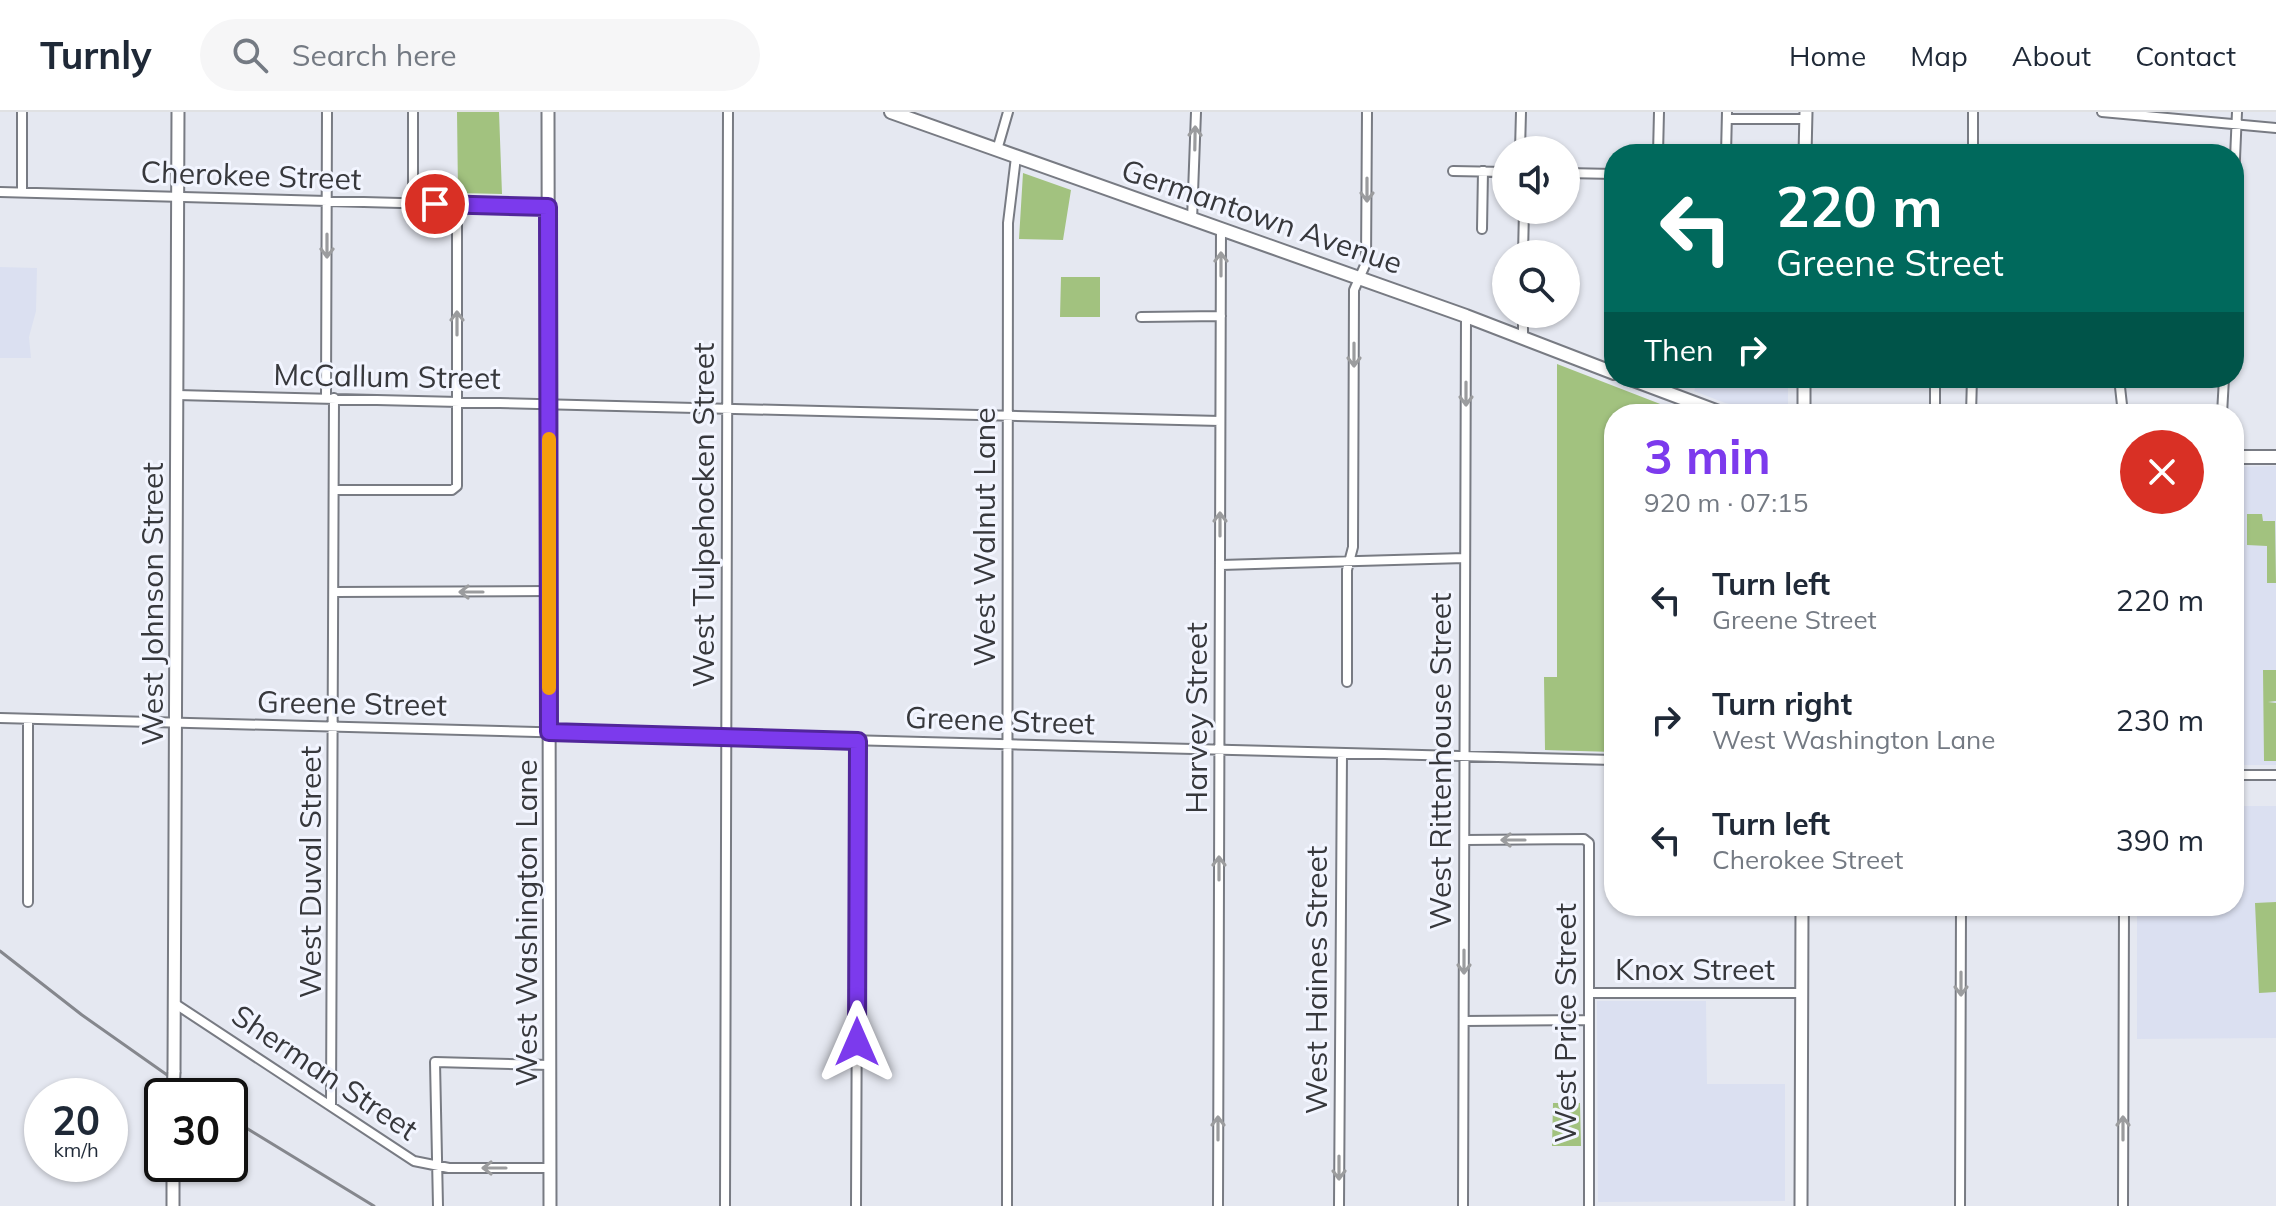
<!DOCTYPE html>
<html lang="en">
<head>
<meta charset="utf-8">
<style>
  :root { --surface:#fff; --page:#f6f6f7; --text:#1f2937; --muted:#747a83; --line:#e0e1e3; --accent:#7c3aed }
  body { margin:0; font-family:Mulish,sans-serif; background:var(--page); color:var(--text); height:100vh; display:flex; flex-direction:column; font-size:30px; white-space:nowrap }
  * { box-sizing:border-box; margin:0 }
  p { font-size:26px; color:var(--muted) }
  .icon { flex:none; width:44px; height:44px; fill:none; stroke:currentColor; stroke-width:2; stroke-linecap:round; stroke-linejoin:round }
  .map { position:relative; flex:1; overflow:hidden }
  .details { position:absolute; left:1604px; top:292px; width:640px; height:512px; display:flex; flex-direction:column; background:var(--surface); border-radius:32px; box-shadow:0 2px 6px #0004 }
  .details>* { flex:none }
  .hud { position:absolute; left:1604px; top:32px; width:640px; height:244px; border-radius:32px; box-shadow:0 2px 6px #0004; background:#00695c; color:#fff; overflow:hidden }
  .controls { position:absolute; left:1492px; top:24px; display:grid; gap:16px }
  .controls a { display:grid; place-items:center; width:88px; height:88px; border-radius:50%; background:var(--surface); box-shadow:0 2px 6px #0004; font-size:40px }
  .speed { position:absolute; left:24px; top:966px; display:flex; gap:16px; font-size:40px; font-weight:700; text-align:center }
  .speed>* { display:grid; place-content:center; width:104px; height:104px; border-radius:50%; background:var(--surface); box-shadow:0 2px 6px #0004; line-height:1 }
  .speed small { font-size:20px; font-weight:400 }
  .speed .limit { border:4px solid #111; border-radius:12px; background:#fff; color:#111 }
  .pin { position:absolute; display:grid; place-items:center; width:68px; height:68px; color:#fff; margin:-34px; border:4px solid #fff; border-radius:50%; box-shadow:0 2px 8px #0007 }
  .me { position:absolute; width:88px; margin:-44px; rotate:0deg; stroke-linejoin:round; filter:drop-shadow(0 0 6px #0008) }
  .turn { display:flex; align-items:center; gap:28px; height:168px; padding:0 40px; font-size:36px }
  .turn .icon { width:104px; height:104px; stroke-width:2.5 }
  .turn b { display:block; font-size:56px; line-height:68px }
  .then { display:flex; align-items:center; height:76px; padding:0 40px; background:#0003; gap:16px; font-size:30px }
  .round { display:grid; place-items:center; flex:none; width:84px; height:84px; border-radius:42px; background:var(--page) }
  .summary { display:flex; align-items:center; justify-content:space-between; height:136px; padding:0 40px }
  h1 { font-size:48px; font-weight:700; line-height:60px; color:var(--accent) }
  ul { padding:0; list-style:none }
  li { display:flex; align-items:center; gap:24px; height:120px; padding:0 40px }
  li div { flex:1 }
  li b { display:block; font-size:30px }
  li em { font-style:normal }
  header { display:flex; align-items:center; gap:48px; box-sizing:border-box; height:112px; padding:0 40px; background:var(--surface); border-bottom:2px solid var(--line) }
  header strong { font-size:38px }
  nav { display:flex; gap:44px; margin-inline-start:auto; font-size:28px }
  .search { width:560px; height:72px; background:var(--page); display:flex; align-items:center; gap:20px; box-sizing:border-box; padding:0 28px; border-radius:44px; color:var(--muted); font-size:30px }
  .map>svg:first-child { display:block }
  .built { fill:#dbe0f1 }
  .green { fill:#a2c27f }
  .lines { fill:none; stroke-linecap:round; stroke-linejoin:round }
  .street-casing { stroke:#787b83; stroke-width:12 }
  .secondary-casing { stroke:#787b83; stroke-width:15 }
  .primary-casing { stroke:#787b83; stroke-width:16 }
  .street { stroke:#fff; stroke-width:8 }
  .secondary { stroke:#fff; stroke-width:11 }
  .primary { stroke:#fff; stroke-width:12 }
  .rail { stroke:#85878d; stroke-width:3 }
  .secondary-bridge-casing { stroke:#787b83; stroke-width:15; stroke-linecap:butt }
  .secondary-bridge { stroke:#fff; stroke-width:11 }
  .oneway { stroke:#9b9c9e }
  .route-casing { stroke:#51269a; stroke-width:20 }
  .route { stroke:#7c3aed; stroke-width:14 }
  .slow { stroke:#f59e0b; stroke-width:14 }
  .labels { text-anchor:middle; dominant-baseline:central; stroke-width:6; stroke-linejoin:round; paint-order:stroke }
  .street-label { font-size:30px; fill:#37383c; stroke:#f2f5ff }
</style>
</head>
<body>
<header>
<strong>Turnly</strong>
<div class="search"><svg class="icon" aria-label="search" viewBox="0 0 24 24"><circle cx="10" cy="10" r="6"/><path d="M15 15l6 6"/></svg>Search here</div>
<nav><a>Home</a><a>Map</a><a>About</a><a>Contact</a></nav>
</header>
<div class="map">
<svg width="2276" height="1094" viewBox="0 0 2276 1094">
  <rect width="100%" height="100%" fill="#e5e8f1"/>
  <!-- built -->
  <path class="built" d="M 0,155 L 37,156 L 36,199 L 29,225 L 31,246 L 0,246 Z
    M 1699,266 L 1788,266 L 1788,302 L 1725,291 L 1694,279 Z
    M 2276,354 L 2276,653 L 2234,653 L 2234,355 Z
    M 2234,694 L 2276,694 L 2276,926 L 2137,927 L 2137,794 L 2234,794 Z
    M 1597,889 L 1706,889 L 1707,972 L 1785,972 L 1785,1089 L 1598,1090 Z"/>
  <!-- green -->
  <path class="green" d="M 457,0 L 499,0 L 502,82 L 458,81 Z
    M 1023,61 L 1071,78 L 1063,128 L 1019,127 Z
    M 1061,165 L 1100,165 L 1100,205 L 1060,205 Z
    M 1557,252 L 1686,302 L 1614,302 L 1614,640 L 1545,638 L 1544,565 L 1557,565 Z
    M 2234,355 L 2243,355 L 2242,473 L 2234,473 Z
    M 2247,402 L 2262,402 L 2263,409 L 2275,409 L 2276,471 L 2267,471 L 2267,434 L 2247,433 Z
    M 2263,558 L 2276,558 L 2276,589 L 2268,590 L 2276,591 L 2276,649 L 2264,649 Z
    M 2276,790 L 2276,880 L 2259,881 L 2255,791 Z
    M 1553,991 L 1580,991 L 1581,1034 L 1552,1034 Z"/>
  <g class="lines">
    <defs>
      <path id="street" d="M 2102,0 L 2276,16
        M 1727,7 L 1806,7
        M 997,38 L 1008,0
        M 1520,38 L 1521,0
        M 1658,42 L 1659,0
        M 1726,42 L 1727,0
        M 1973,42 L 1973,0
        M 1453,59 L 1506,60
        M 1566,61 L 1614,62
        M 2234,70 L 2237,0
        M 0,80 L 548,95
        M 22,80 L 22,0
        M 413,91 L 413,0
        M 1192,108 L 1196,0
        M 1482,117 L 1483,59
        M 1523,142 L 1524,98
        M 1141,205 L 1221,204
        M 1523,225 L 1523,202
        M 1935,266 L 1935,302
        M 2119,266 L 2123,302
        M 177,283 L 1220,309
        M 326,286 L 327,0
        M 1971,302 L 1972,266
        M 2222,302 L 2224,266
        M 335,378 L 452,378 L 457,374 L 457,93
        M 1221,453 L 1465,446
        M 335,480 L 549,479
        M 1347,570 L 1347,458 L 1353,435 L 1354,178 L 1366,151 L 1367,0
        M 0,606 L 1614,648
        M 2234,663 L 2276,663
        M 1465,728 L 1584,727 L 1589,731 L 1589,1094
        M 28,790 L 28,607
        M 1589,881 L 1801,881
        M 174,891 L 414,1049 L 449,1056 L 550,1056
        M 1464,909 L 1589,908
        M 331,994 L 334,286
        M 438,1094 L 435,950 L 550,953
        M 725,1094 L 728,0
        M 856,1094 L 858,629
        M 1007,1094 L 1008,111 L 1016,45
        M 1218,1094 L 1221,118
        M 1339,1094 L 1342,642
        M 1463,1094 L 1466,204
        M 1960,1094 L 1961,794
        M 2123,1094 L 2124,794"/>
      <path id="secondary" d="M 548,0 L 550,1094
        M 1805,42 L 1806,0
        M 1804,302 L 1804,266
        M 174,960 L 178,0
        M 173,1094 L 173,1052
        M 1801,1094 L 1802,794"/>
      <path id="primary" d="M 891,0 L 1466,204 L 1614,261
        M 1628,266 L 1724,302
        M 2234,345 L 2276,345"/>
    </defs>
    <!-- street casing -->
    <use href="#street" class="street-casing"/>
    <!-- secondary casing -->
    <use href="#secondary" class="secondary-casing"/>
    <!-- primary casing -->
    <use href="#primary" class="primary-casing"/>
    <!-- street -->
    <use href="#street" class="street"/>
    <!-- secondary -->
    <use href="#secondary" class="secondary"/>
    <!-- primary -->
    <use href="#primary" class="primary"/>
    <!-- rail -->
    <path class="rail" d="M 0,839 L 82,903 L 197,984
      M 230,1006 L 374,1094"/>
    <defs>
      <path id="secondary-bridge" d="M 173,981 L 174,960"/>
    </defs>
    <!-- secondary-bridge casing -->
    <use href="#secondary-bridge" class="secondary-bridge-casing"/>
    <!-- secondary-bridge -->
    <use href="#secondary-bridge" class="secondary-bridge"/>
  </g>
  <!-- one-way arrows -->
  <defs><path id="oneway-shaft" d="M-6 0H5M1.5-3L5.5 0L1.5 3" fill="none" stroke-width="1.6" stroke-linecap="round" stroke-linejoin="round" transform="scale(2)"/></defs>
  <g class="oneway">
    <use href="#oneway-shaft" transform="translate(1195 26) rotate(-89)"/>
    <use href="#oneway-shaft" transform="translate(1367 78) rotate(90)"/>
    <use href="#oneway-shaft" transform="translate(327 134) rotate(90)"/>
    <use href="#oneway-shaft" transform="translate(1221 152) rotate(-90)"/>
    <use href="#oneway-shaft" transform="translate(457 211) rotate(-90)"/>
    <use href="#oneway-shaft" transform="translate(1354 243) rotate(90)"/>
    <use href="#oneway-shaft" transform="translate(1466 282) rotate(90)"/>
    <use href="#oneway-shaft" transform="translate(1220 412) rotate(-90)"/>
    <use href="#oneway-shaft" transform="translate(471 480) rotate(180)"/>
    <use href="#oneway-shaft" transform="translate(1513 728) rotate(180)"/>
    <use href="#oneway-shaft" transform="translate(1219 756) rotate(-90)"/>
    <use href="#oneway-shaft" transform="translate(1464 850) rotate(90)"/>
    <use href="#oneway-shaft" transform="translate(1961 872) rotate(90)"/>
    <use href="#oneway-shaft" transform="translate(1218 1016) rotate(-90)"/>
    <use href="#oneway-shaft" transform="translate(2123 1016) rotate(-90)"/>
    <use href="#oneway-shaft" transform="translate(494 1056) rotate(180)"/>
    <use href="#oneway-shaft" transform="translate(1339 1056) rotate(90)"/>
  </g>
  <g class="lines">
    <defs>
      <path id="route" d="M 435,92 L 548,95 L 549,620 L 858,629 L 857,930"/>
    </defs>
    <!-- route casing -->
    <use href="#route" class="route-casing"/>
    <!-- route -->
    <use href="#route" class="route"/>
    <!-- slow -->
    <path class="slow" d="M 549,327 L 549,576"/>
  </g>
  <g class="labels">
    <!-- street labels -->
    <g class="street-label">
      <text transform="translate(251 63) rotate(2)">Cherokee Street</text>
      <text transform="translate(1262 104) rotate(19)">Germantown Avenue</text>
      <text transform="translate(387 264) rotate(1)">McCallum Street</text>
      <text transform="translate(703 403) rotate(-90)">West Tulpehocken Street</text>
      <text transform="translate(984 425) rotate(-90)">West Walnut Lane</text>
      <text transform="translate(152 492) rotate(-90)">West Johnson Street</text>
      <text transform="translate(352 591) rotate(1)">Greene Street</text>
      <text transform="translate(1196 606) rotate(-90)">Harvey Street</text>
      <text transform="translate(1000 608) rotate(2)">Greene Street</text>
      <text transform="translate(1440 649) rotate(-90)">West Rittenhouse Street</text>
      <text transform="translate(310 760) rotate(-90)">West Duval Street</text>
      <text transform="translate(526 811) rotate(-90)">West Washington Lane</text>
      <text x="1695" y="857">Knox Street</text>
      <text transform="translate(1316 868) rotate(-90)">West Haines Street</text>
      <text transform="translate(1565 911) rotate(-90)">West Price Street</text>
      <text transform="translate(325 960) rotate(34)">Sherman Street</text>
    </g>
  </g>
</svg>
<div class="controls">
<a><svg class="icon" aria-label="sound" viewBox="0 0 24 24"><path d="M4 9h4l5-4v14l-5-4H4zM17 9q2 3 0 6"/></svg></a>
<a><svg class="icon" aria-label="search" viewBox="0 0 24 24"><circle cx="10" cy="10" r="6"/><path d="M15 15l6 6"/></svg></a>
</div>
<div class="speed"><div>20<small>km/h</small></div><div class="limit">30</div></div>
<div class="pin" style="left:435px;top:92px;background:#d93025"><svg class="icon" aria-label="arrive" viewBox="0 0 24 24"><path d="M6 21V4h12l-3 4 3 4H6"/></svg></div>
<svg class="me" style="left:857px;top:930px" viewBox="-20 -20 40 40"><path d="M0-17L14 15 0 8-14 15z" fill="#7c3aed" stroke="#fff" stroke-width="4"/></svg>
<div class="hud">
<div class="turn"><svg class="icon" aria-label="left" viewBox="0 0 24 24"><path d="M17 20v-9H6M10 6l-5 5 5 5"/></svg><div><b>220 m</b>Greene Street</div></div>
<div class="then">Then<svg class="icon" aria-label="right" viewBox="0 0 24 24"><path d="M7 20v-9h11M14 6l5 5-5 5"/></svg></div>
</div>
<section class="details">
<div class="summary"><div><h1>3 min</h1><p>920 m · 07:15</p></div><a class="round" style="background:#d93025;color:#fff"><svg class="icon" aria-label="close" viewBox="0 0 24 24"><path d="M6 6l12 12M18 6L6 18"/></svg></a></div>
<ul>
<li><svg class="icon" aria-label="left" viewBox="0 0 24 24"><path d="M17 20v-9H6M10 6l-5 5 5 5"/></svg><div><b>Turn left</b><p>Greene Street</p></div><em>220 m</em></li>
<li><svg class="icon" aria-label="right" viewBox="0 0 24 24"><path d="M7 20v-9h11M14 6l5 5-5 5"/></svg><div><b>Turn right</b><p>West Washington Lane</p></div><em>230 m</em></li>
<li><svg class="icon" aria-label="left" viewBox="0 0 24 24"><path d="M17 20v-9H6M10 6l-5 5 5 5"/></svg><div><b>Turn left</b><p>Cherokee Street</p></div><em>390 m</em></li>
</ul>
</section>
</div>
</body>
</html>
